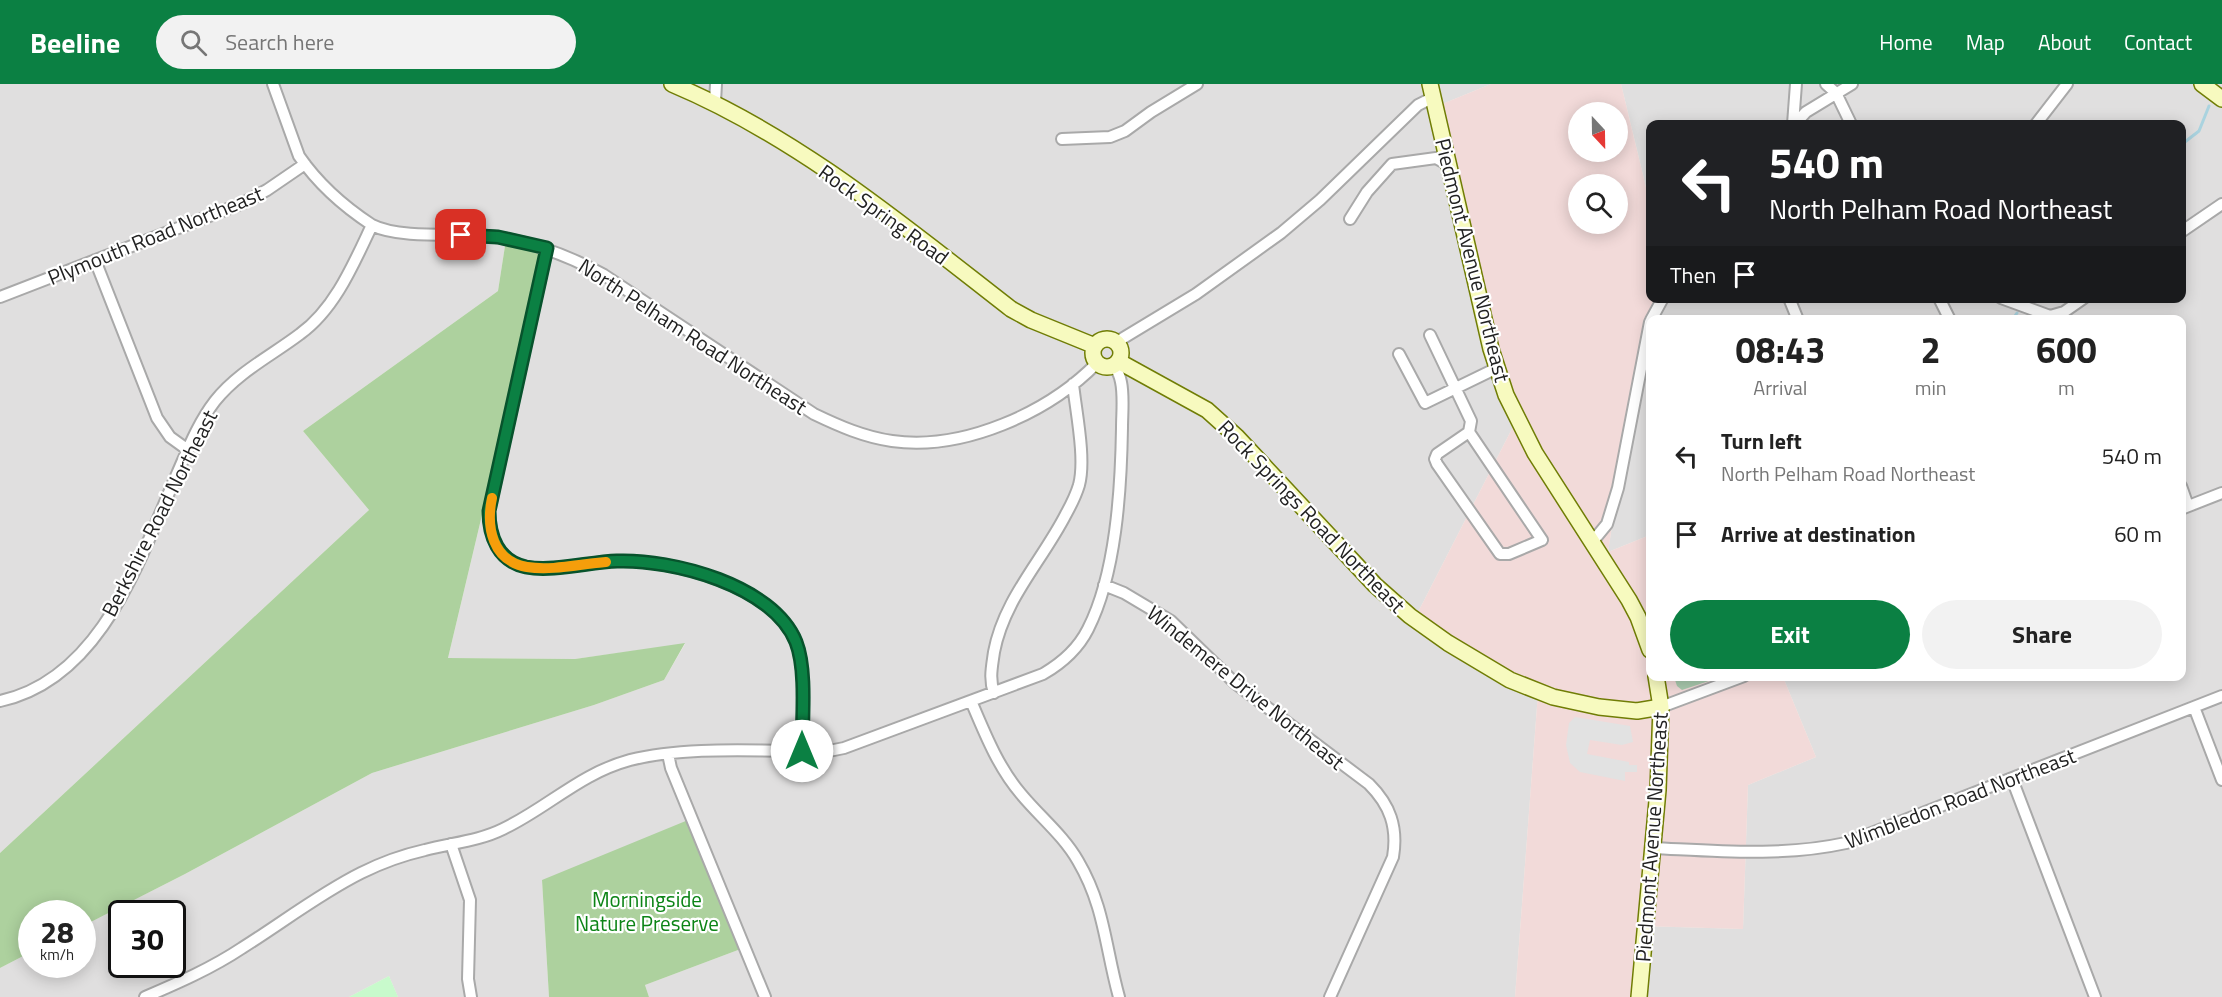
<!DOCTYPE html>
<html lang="en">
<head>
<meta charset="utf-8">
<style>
  :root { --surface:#fff; --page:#f2f2f2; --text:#222; --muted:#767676; --accent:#0b8043 }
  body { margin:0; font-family:"Titillium Web",sans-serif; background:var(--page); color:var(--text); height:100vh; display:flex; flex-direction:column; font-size:22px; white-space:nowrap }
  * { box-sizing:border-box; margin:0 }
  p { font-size:20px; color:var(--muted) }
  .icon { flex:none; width:33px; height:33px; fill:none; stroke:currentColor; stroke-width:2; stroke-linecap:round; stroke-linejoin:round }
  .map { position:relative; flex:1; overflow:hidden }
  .sheet { position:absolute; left:1646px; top:231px; width:540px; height:366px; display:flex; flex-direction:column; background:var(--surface); border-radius:12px; box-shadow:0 3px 15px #0003 }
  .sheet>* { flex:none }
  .top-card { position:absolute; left:1646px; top:36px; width:540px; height:183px; border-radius:12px; box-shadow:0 3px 15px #0003; background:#202124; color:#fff; overflow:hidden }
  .needle { width:39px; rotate:158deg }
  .buttons { position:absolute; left:1568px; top:18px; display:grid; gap:12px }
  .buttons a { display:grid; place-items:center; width:60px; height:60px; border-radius:50%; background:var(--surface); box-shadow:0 3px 15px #0003; font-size:30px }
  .speed { position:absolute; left:18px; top:816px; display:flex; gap:12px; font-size:30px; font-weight:700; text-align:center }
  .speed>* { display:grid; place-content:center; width:78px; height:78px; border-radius:50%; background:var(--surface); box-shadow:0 3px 15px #0003; line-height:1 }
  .speed small { font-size:15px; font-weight:400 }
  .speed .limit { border:3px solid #111; border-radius:9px; background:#fff; color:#111 }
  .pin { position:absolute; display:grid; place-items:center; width:51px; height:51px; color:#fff; margin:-26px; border-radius:12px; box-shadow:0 3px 9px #0006 }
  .me { position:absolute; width:66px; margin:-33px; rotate:0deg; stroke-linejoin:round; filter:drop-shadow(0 0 4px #0008) }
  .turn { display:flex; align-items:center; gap:21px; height:126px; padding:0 24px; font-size:27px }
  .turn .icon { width:78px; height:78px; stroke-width:2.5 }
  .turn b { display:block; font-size:42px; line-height:51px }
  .then { display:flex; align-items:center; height:57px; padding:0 24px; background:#0003; gap:12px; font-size:22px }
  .eta { display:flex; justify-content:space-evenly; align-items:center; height:102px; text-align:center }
  .eta b { font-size:36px; font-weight:700; line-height:42px }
  .action { display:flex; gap:12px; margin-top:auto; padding:12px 24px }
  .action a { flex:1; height:69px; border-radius:36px; background:var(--accent); color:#fff; font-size:24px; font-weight:700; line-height:69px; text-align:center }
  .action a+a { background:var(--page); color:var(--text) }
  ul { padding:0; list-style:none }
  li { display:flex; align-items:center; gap:18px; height:78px; padding:0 24px }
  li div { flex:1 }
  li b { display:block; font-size:22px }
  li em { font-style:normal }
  header { display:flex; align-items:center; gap:36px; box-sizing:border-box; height:84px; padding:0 30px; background:var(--accent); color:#fff }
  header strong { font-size:28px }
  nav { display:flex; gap:33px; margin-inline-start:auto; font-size:21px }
  .search { width:420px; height:54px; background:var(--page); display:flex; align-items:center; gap:15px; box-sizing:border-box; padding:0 21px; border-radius:33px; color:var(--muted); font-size:22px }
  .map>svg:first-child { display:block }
  .residential { fill:#e0dfdf; fill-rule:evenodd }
  .commercial { fill:#f2dad9; fill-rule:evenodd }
  .forest { fill:#add19e }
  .cemetery { fill:#aacbaf }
  .park { fill:#c8facc }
  .parking { fill:#e2e2e2 }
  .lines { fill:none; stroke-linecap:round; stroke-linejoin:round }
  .stream { stroke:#aad3df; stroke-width:3 }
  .street-casing { stroke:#a9a9a9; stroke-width:14 }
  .secondary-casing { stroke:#707d05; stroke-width:18 }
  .street { stroke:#fff; stroke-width:10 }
  .secondary { stroke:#f7fabf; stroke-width:15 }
  .route-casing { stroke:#07532c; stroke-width:15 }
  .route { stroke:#0b8043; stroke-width:10 }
  .slow { stroke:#f59e0b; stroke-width:10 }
  .labels { text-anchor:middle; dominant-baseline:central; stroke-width:4.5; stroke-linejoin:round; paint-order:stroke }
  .street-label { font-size:21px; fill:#222; stroke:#fff }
  .park-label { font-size:21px; fill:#0c8416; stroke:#fff }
</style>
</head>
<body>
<header>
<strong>Beeline</strong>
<div class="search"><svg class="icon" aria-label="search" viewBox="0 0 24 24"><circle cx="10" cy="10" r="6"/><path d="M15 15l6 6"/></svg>Search here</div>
<nav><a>Home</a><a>Map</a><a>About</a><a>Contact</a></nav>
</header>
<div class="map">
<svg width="2222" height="913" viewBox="0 0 2222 913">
  <rect width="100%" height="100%" fill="#f2efe9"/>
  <!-- residential -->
  <path class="residential" d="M 0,0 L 1491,0 L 1435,23 L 1519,331 L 1414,536 L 1538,609 L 1515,913 L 649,913 L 645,901 L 746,863 L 542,796 L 549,913 L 398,913 L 389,892 L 349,913 L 0,913 L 0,884 L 31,868 L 32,880 L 82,880 L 83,842 L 185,790 L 372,689 L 594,621 L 664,596 L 685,560 L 575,575 L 448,574 L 545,167 L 505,162 L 498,207 L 303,347 L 369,426 L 0,769 ZM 122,830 L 172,830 L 172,880 L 122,880 Z
    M 1621,0 L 2222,0 L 2222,913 L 1637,913 L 1640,842 L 1743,845 L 1748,701 L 1816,673 L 1783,593 L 2181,592 L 2181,236 L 1652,235 L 1663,215 L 2181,214 L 2181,40 L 1650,40 L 1650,120 Z
    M 1650,240 L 1650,451 L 1608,468 L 1640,259 Z"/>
  <!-- commercial -->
  <path class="commercial" d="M 1491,0 L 1621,0 L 1650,120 L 1650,214 L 1663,215 L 1640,259 L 1608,468 L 1650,451 L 1650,592 L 1783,593 L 1816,673 L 1748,701 L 1743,845 L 1641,842 L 1637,913 L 1515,913 L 1538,609 L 1414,536 L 1519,331 L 1485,247 L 1435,23 ZM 1578,28 L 1617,28 L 1617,68 L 1578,68 ZM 1578,100 L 1617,100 L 1617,140 L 1578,140 Z"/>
  <!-- forest -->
  <path class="forest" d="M 505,162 L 545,166 L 448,574 L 575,575 L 685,559 L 664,596 L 594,621 L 372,689 L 185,790 L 83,842 L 82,830 L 32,830 L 31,868 L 0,884 L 0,769 L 369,426 L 303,347 L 498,207 Z
    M 693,734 L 746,863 L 645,901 L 649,913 L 549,913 L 542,796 Z"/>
  <!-- cemetery -->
  <path class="cemetery" d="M 1674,593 L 1674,592 L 1721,593 L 1682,606 L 1677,602 Z"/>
  <!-- park -->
  <path class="park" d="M 389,892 L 398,913 L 349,913 Z"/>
  <!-- parking -->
  <path class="parking" d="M 1575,633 L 1630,642 L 1633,658 L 1622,661 L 1590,656 L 1587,670 L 1629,678 L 1629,681 L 1637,681 L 1637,688 L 1625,688 L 1625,697 L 1580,688 L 1570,679 L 1566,661 L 1569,639 Z"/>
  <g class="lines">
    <!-- stream -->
    <path class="stream" d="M 2181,61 L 2199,47 L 2209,22
      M 2027,216 L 2028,214
      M 2012,236 L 2017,229"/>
    <defs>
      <path id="street" d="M 273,0 L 299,72 C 319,101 343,122 372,141 C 397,154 449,150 477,151 C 523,154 564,169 604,191 L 814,330 C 839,342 864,353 892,357 C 963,367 1048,329 1097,279
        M 1826,0 L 1836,9 L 1851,40
        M 715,18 L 716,0
        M 1793,40 L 1796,0
        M 1795,40 L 1806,28 L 1852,0
        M 2036,40 L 2067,0
        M 1062,55 L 1110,53 L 1125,47 L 1151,28 L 1197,0
        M 1350,135 L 1367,108 L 1392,80 L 1436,74 L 1449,81
        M 2181,148 L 2222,120
        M 547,164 L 489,427 C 489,452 498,477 526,483 C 553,488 589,478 617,477 C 671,475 774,502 796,558 C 807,586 802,636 802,667
        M 95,176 L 157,334 L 170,353 L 188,366
        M 0,213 L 243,119 L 267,106 L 305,80
        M 1789,214 L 1798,236
        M 1939,214 L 1950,236
        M 2001,214 L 2050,232 L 2064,228 L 2084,214
        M 1651,236 L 1663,214
        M 1430,251 L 1471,337 L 1469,348
        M 1115,259 L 1196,210 L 1281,149 L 1320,116 L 1418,21 L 1434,13
        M 1399,270 L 1425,319 L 1497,284
        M 1469,348 L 1542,456 L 1509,470 L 1500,470 L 1437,380 L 1435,375 L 1437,370 Z
        M 2181,402 L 2188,422
        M 2181,425 L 2222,409
        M 1593,457 L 1607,440 L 1618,404 L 1650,238
        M 1104,501 L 1124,509 L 1171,537 L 1236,600 L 1369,700 C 1390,721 1398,743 1393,773 L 1330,913
        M 994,609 C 989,594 992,583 994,568 C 1004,515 1042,477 1066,430 C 1071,421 1076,411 1079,401 C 1086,375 1076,328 1073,300
        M 0,617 C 102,595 140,474 177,390 C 188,365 198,339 215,317 C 238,288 271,272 300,250 C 335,225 354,179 372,141
        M 971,617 C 985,650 998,683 1021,710 C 1040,733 1063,751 1078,777 C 1105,823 1105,863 1119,913
        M 1661,623 L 1744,592
        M 2194,623 L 2222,696
        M 668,670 L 671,684 L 765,913
        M 2012,695 L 2095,913
        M 451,760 L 470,816 L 468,895 L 471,913
        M 1653,764 C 1718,767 1782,773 1846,759 L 2222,612
        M 145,913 C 178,899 212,884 242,864 C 282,839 319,810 361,789 C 381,779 403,771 425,766 C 451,759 479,757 503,745 C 549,723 579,690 630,676 C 689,661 768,668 829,667 L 844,664 L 1043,590 C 1062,579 1078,565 1088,545 C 1116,490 1121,406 1122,344 C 1122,329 1124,312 1121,298 C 1120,292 1117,286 1114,281"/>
      <path id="secondary" d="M 672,0 C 798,53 904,142 1011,225 L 1031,236 L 1095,262
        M 1430,0 L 1491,265 L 1506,311 L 1535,369 L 1629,516 L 1638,533 L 1650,566
        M 2202,0 L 2222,15
        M1093 269a14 14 0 1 1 28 0a14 14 0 1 1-28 0Z
        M 1118,277 L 1207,326 L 1237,353 L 1375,501 L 1410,532 L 1448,559 L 1510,596 L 1553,613 L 1599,623 L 1637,627 L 1661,623
        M 1639,913 L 1658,706 L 1661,623 L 1656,592"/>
    </defs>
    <!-- street casing -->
    <use href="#street" class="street-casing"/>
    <!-- secondary casing -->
    <use href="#secondary" class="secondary-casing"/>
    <!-- street -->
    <use href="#street" class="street"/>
    <!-- secondary -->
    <use href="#secondary" class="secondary"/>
  </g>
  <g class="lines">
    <defs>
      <path id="route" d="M 461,151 L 498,153 L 547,164 L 489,427 C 489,452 498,477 526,483 C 553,488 589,478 617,477 C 672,475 773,501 796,558 C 807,586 802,636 802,667"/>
    </defs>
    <!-- route casing -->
    <use href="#route" class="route-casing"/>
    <!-- route -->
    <use href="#route" class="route"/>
    <!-- slow -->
    <path class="slow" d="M 492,414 C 486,443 492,477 527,483 C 552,487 580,480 606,478"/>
  </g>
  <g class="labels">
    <!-- street labels -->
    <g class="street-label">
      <text transform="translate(884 130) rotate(36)">Rock Spring Road</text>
      <text transform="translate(155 151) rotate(-22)">Plymouth Road Northeast</text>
      <text transform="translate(1473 176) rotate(76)">Piedmont Avenue Northeast</text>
      <text transform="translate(693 252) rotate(33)">North Pelham Road Northeast</text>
      <text transform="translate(159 429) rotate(-63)">Berkshire Road Northeast</text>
      <text transform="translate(1312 432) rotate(46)">Rock Springs Road Northeast</text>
      <text transform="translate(1246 603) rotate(39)">Windemere Drive Northeast</text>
      <text transform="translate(1960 714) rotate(-21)">Wimbledon Road Northeast</text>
      <text transform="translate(1651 753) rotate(-86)">Piedmont Avenue Northeast</text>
    </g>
    <!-- park labels -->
    <g class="park-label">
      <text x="647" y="815">Morningside<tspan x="647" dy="24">Nature Preserve</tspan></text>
    </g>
  </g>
</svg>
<div class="buttons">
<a><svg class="needle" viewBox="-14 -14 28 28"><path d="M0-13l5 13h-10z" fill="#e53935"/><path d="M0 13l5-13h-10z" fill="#767676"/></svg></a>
<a><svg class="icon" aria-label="search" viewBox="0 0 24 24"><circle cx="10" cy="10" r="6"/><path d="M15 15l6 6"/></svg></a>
</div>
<div class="speed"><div>28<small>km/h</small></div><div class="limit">30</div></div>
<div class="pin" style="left:461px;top:151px;background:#d93025"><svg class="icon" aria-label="arrive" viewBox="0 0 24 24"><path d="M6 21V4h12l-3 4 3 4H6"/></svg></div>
<svg class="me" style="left:802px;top:667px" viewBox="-20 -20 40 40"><circle r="19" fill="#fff"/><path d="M0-13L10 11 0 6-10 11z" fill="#0b8043"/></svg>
<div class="top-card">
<div class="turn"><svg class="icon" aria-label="left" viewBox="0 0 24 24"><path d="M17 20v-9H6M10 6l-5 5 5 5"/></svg><div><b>540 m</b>North Pelham Road Northeast</div></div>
<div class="then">Then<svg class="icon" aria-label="arrive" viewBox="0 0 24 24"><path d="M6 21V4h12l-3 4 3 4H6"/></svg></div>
</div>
<section class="sheet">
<div class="eta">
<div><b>08:43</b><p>Arrival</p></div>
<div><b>2</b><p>min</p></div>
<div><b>600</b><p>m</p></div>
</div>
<ul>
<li><svg class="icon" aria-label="left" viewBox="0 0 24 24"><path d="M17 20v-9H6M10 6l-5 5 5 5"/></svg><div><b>Turn left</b><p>North Pelham Road Northeast</p></div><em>540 m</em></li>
<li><svg class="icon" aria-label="arrive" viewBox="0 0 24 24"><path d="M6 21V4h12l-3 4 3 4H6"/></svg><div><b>Arrive at destination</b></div><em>60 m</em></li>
</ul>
<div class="action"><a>Exit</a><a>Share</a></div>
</section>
</div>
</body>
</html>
